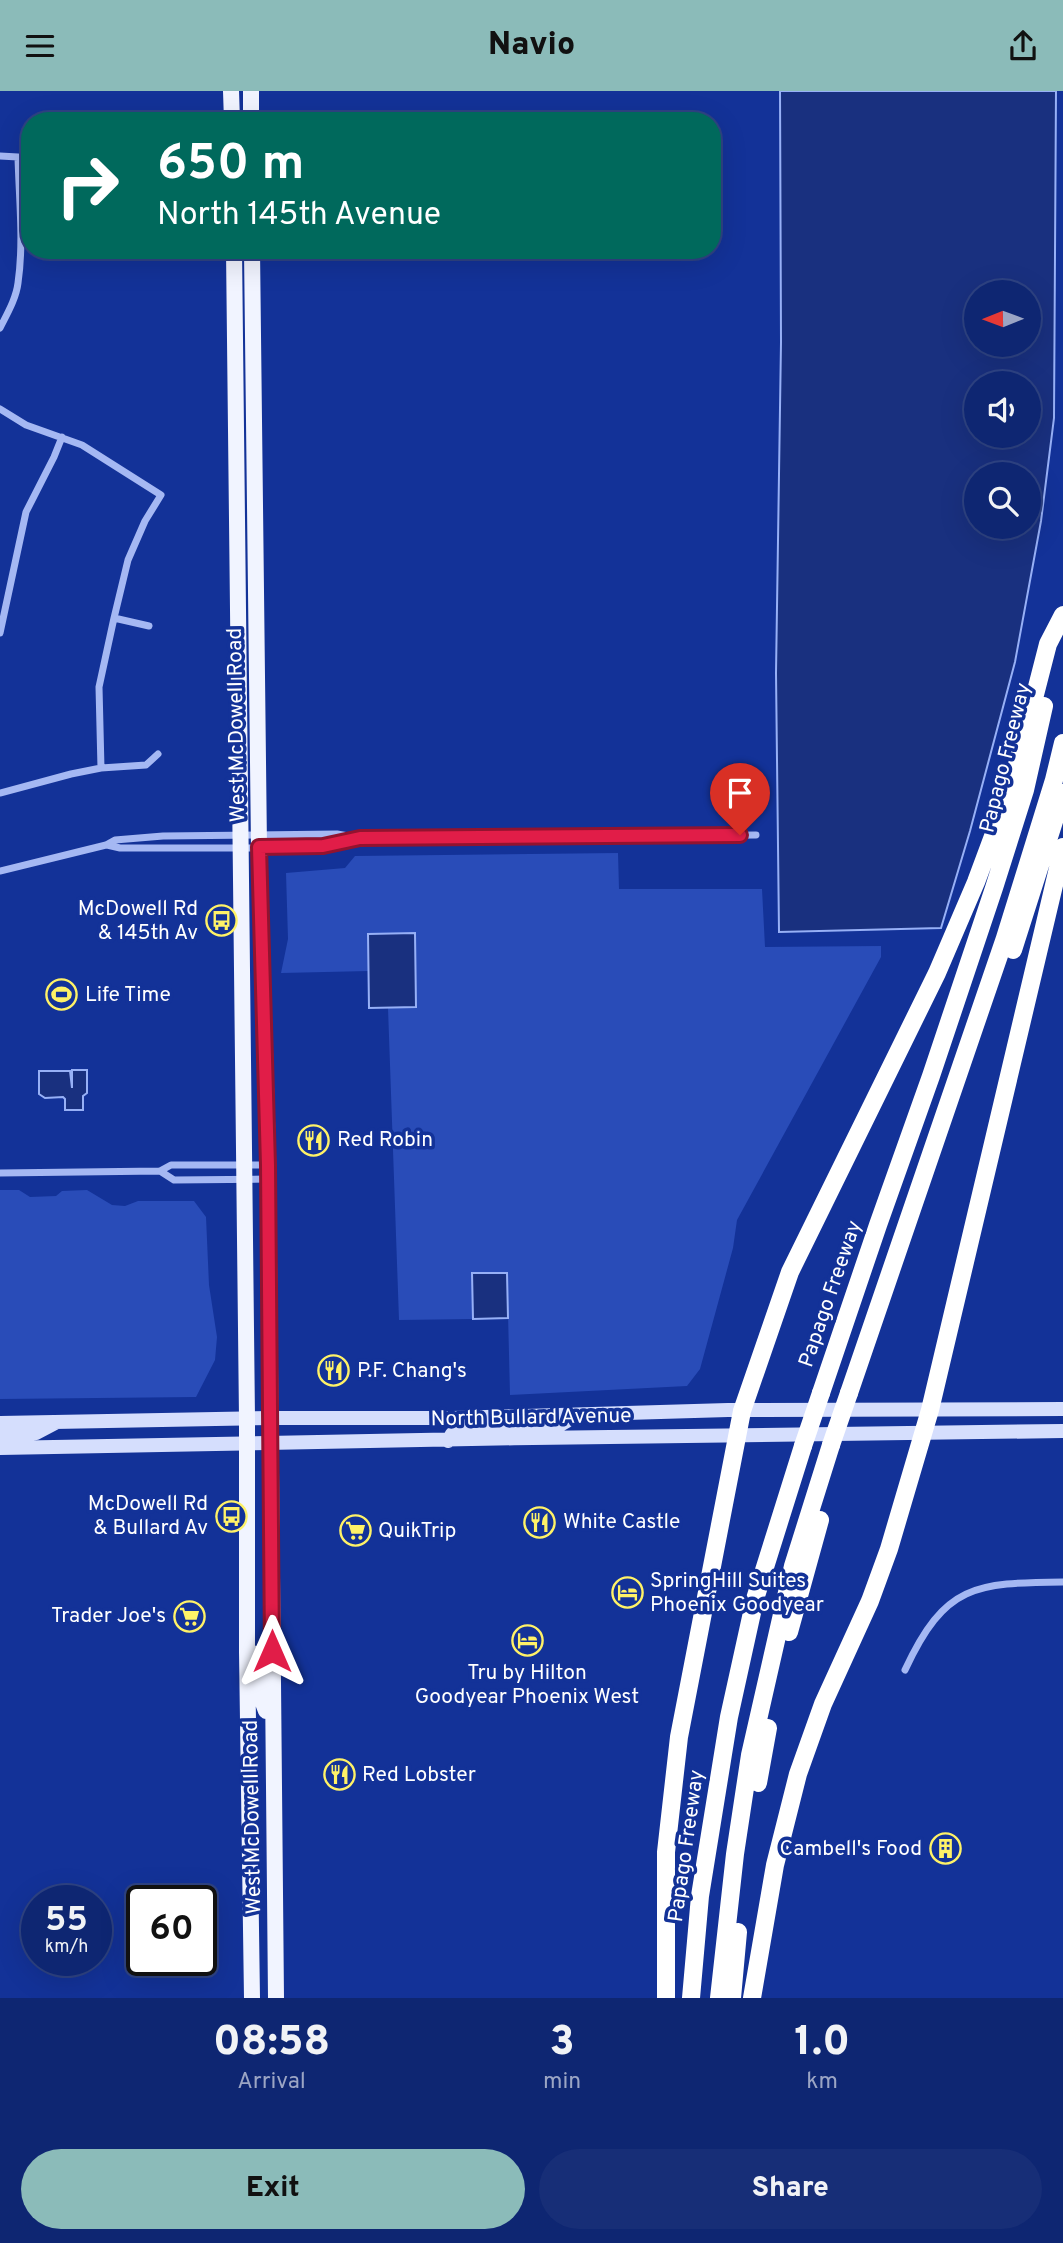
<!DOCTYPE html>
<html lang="en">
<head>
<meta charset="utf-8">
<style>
  :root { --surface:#0e2672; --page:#172e77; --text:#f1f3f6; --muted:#9ba5c4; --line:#2e4384; --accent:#8bbbb9 }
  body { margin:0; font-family:Overpass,sans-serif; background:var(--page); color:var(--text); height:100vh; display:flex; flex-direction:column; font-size:26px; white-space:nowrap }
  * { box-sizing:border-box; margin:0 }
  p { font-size:23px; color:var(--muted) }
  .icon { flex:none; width:38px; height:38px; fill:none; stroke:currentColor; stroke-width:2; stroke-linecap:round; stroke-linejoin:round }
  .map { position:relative; height:1907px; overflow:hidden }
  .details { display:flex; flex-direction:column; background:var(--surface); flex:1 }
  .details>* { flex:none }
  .guide { position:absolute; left:21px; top:21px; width:700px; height:147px; border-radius:28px; box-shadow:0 7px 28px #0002,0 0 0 2px var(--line); background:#00695c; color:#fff; overflow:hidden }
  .needle { width:46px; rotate:269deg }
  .buttons { position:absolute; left:964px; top:189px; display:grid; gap:14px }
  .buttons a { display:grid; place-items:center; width:77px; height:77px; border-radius:50%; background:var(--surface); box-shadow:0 7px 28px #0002,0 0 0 2px var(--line); font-size:35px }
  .speed { position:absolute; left:21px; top:1794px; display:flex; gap:14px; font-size:35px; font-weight:700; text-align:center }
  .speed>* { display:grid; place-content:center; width:91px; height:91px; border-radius:50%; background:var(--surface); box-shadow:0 7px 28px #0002,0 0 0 2px var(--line); line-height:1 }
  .speed small { font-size:18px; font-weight:400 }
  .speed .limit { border:4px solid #111; border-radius:10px; background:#fff; color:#111 }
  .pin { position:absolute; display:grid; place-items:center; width:60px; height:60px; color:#fff; margin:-72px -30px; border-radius:50% 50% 50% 0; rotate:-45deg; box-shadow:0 0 7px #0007 }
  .pin .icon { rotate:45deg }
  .me { position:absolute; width:77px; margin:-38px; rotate:0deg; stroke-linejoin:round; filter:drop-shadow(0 0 5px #0008) }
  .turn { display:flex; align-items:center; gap:24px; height:147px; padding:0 21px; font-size:32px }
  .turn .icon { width:91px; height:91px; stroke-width:2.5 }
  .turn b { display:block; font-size:49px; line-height:60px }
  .eta { display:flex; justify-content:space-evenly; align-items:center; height:119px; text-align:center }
  .eta b { font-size:42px; font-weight:800; line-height:49px }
  .button { display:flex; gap:14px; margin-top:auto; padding:14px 21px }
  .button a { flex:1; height:80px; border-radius:42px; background:var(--accent); color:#111; font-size:28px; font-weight:800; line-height:80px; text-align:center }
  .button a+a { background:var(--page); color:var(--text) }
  header { display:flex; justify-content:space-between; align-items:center; height:91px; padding:0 21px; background:var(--accent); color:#111; font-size:32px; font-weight:800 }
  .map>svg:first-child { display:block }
  .green { fill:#294cb8 }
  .water { fill:#19307f; stroke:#97b0f6; stroke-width:2; fill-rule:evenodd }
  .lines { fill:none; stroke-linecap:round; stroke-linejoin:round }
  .street { stroke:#a5b8f3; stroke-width:7 }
  .secondary { stroke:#d5defd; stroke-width:14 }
  .primary { stroke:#f1f4ff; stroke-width:16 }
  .highway { stroke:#fff; stroke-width:18 }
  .highway-bridge { stroke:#fff; stroke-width:18 }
  .route-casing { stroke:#92132f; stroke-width:18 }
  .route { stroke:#e11d48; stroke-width:12 }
  .labels { text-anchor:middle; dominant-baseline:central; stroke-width:7; stroke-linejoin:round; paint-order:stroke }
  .street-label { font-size:21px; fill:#fff; stroke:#133298 }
  .poi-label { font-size:21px; fill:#fff; stroke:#133298; text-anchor:start }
</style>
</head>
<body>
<header><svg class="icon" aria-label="menu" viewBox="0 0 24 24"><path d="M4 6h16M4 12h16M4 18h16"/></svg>Navio<svg class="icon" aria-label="share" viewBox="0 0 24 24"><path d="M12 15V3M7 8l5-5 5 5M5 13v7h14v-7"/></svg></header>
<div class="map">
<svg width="1063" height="1907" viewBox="0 0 1063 1907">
  <rect width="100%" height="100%" fill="#133298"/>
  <!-- green -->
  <path class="green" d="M 618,762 L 619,798 L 762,798 L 765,856 L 881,855 L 881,866 L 737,1129 L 733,1157 L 700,1278 L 687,1295 L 510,1304 L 507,1182 L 473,1183 L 473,1228 L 399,1229 L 388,917 L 416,916 L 368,843 L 369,880 L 281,882 L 288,848 L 286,782 L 345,777 L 355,765 Z
    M 0,1099 L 19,1099 L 30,1106 L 56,1105 L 62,1100 L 87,1099 L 112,1114 L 125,1115 L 138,1110 L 194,1110 L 206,1126 L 209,1194 L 217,1246 L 215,1269 L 196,1306 L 0,1308 Z"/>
  <!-- water -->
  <path class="water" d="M 780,0 L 1056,0 L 1054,327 L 1041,430 L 1015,571 L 970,740 L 941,837 L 779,841 L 776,582 L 781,251 ZM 976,201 L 1029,201 L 1029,254 L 976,254 ZM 976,292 L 1029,292 L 1029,345 L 976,345 ZM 976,383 L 1029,383 L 1029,436 L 976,436 Z
    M 415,842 L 416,916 L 369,917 L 368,843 Z
    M 72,979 L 87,979 L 87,1002 L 83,1005 L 83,1019 L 65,1019 L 65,1008 L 63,1006 L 45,1007 L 39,1003 L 39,980 L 70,980 L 72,997 Z
    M 472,1182 L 507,1182 L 508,1227 L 473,1228 Z"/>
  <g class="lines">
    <!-- street -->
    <path class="street" d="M 0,65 L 18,66 C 19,107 24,151 18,192 C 16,208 7,223 0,237
      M 0,318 L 26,334 L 82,354 L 161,404 L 145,430 L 128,469 L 114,527 L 99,596 L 101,677
      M 114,527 L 149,535
      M 0,542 L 26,421 L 54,366 L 62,346
      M 0,702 L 71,683 L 101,677 L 146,674 L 158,663
      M 107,754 L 120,757 L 305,757 L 339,753 L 356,748
      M 0,780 L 106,754 L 115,749 L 163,745 L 337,743 L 360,747 L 756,744
      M 160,1080 L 174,1089 L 268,1088
      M 0,1082 L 160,1080 L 171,1074 L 267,1074
      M 905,1579 C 945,1493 975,1492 1063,1491"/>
    <!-- secondary -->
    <path class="secondary" d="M 0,1332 L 271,1327 L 453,1327 L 728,1319 L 1063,1318
      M 0,1346 L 36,1342 L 55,1332
      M 448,1350 L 452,1343 L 459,1340 L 560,1334 L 567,1330
      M 0,1357 C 354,1350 709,1343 1063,1340"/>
    <!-- primary -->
    <path class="primary" d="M 231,0 L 232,30
      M 251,30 L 251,0
      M 234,159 L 247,1328 L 247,1561 L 252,1907
      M 252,159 L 259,756 L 268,1064 L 276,1907
      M 247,1561 L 256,1563 L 258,1567 L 263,1612 L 266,1620"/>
    <!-- highway -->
    <path class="highway" d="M 1013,859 L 1063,702
      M 821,1302 L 878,1134 L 931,985 L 994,797 L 1025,699 L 1044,615
      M 849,1302 L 1005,847 L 1054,689 L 1063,652
      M 789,1541 L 820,1429
      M 758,1692 L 768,1637
      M 666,1907 L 666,1761 L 679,1646 L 742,1320 L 790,1181 L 937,882 L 976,791 L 1011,697 L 1048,553 L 1063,524
      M 691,1907 L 700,1805 L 729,1626 L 755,1508 L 803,1355
      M 719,1907 L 735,1763 L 750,1664 L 793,1475 L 831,1354
      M 732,1907 L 738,1841
      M 752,1907 L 775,1774 L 798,1683 L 823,1613 L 870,1510 L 889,1458 L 930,1319 L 1063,756"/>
    <!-- highway-bridge -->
    <path class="highway-bridge" d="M 831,1354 L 849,1302
      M 803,1355 L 821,1302"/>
  </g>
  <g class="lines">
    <defs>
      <path id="route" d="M 272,1560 L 268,1074 L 259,756 L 323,755 L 360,747 L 740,744"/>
    </defs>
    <!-- route casing -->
    <use href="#route" class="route-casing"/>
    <!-- route -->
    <use href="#route" class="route"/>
  </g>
  <!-- icons -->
  <defs>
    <symbol id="bus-ring" viewBox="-11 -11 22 22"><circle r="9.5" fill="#133298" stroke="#fff267" stroke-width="1.5"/><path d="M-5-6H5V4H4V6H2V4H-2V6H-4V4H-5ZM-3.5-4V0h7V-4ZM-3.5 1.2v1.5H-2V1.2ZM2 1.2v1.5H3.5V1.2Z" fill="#fff267"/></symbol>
    <symbol id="stadium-ring" viewBox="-11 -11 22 22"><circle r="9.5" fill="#133298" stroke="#fff267" stroke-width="1.5"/><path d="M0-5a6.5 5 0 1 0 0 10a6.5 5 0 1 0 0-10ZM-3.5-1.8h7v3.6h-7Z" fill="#fff267"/></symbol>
    <symbol id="restaurant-ring" viewBox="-11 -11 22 22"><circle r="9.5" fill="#133298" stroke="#fff267" stroke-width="1.5"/><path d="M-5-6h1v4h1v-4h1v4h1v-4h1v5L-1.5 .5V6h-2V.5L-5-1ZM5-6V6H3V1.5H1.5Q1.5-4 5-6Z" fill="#fff267"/></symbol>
    <symbol id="supermarket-ring" viewBox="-11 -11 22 22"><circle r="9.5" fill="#133298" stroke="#fff267" stroke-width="1.5"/><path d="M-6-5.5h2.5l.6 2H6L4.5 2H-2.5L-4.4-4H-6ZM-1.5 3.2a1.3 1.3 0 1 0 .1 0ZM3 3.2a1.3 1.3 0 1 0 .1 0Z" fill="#fff267"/></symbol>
    <symbol id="hotel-ring" viewBox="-11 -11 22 22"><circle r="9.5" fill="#133298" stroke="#fff267" stroke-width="1.5"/><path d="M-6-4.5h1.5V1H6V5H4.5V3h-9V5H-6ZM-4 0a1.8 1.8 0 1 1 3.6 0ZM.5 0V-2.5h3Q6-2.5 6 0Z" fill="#fff267"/></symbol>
    <symbol id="building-ring" viewBox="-11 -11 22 22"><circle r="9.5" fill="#133298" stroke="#fff267" stroke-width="1.5"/><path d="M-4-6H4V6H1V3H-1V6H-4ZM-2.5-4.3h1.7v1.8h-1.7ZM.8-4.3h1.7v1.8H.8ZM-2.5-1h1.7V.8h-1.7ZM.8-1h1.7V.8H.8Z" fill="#fff267"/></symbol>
  </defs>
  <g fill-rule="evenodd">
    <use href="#bus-ring" x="204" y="812" width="35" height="35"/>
    <use href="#stadium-ring" x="44" y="886" width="35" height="35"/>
    <use href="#restaurant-ring" x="296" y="1032" width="35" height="35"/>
    <use href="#restaurant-ring" x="316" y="1262" width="35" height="35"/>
    <use href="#bus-ring" x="214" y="1408" width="35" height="35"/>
    <use href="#restaurant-ring" x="522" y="1414" width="35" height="35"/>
    <use href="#supermarket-ring" x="338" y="1422" width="35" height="35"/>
    <use href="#hotel-ring" x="610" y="1484" width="35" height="35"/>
    <use href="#supermarket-ring" x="172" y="1508" width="35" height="35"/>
    <use href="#hotel-ring" x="510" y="1532" width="35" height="35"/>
    <use href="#restaurant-ring" x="322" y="1666" width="35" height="35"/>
    <use href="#building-ring" x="928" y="1740" width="35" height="35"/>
  </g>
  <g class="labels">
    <!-- street labels -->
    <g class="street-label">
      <text transform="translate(237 634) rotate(-91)">West McDowell Road</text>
      <text transform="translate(1006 667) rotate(-76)">Papago Freeway</text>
      <text transform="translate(831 1203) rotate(-71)">Papago Freeway</text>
      <text transform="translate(531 1327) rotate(-1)">North Bullard Avenue</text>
      <text transform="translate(253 1726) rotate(-91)">West McDowell Road</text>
      <text transform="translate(687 1755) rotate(-82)">Papago Freeway</text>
    </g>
    <!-- poi labels -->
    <g class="poi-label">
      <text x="198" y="818" text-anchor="end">McDowell Rd<tspan x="198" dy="24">&amp; 145th Av</tspan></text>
      <text x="85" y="904">Life Time</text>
      <text x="337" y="1049">Red Robin</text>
      <text x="357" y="1280">P.F. Chang's</text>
      <text x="208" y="1413" text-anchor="end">McDowell Rd<tspan x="208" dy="24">&amp; Bullard Av</tspan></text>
      <text x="563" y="1431">White Castle</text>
      <text x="378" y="1440">QuikTrip</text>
      <text x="650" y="1490">SpringHill Suites<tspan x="650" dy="24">Phoenix Goodyear</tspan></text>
      <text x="166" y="1525" text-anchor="end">Trader Joe's</text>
      <text x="527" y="1582" text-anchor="middle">Tru by Hilton<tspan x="527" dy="24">Goodyear Phoenix West</tspan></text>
      <text x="362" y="1684">Red Lobster</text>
      <text x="922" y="1758" text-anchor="end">Cambell's Food</text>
    </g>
  </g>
</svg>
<div class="buttons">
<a><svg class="needle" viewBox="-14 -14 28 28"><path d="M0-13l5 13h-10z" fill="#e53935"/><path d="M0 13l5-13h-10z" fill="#9ba5c4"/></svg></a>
<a><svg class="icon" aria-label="sound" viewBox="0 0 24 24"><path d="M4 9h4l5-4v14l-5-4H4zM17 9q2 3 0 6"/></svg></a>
<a><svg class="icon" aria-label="search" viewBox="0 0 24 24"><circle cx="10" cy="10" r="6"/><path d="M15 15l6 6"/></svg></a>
</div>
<div class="speed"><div>55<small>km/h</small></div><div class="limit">60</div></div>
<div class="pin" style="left:740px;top:744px;background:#d93025"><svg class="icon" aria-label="arrive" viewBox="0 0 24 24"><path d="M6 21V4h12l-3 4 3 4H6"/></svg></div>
<svg class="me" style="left:272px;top:1560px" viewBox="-20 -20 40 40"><path d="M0-17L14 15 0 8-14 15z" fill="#e11d48" stroke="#fff" stroke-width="4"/></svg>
<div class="guide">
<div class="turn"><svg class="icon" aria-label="right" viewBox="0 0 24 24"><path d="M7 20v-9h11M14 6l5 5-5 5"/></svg><div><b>650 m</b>North 145th Avenue</div></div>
</div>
</div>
<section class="details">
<div class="eta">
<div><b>08:58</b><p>Arrival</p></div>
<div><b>3</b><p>min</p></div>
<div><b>1.0</b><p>km</p></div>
</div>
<div class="button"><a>Exit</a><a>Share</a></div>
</section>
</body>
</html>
